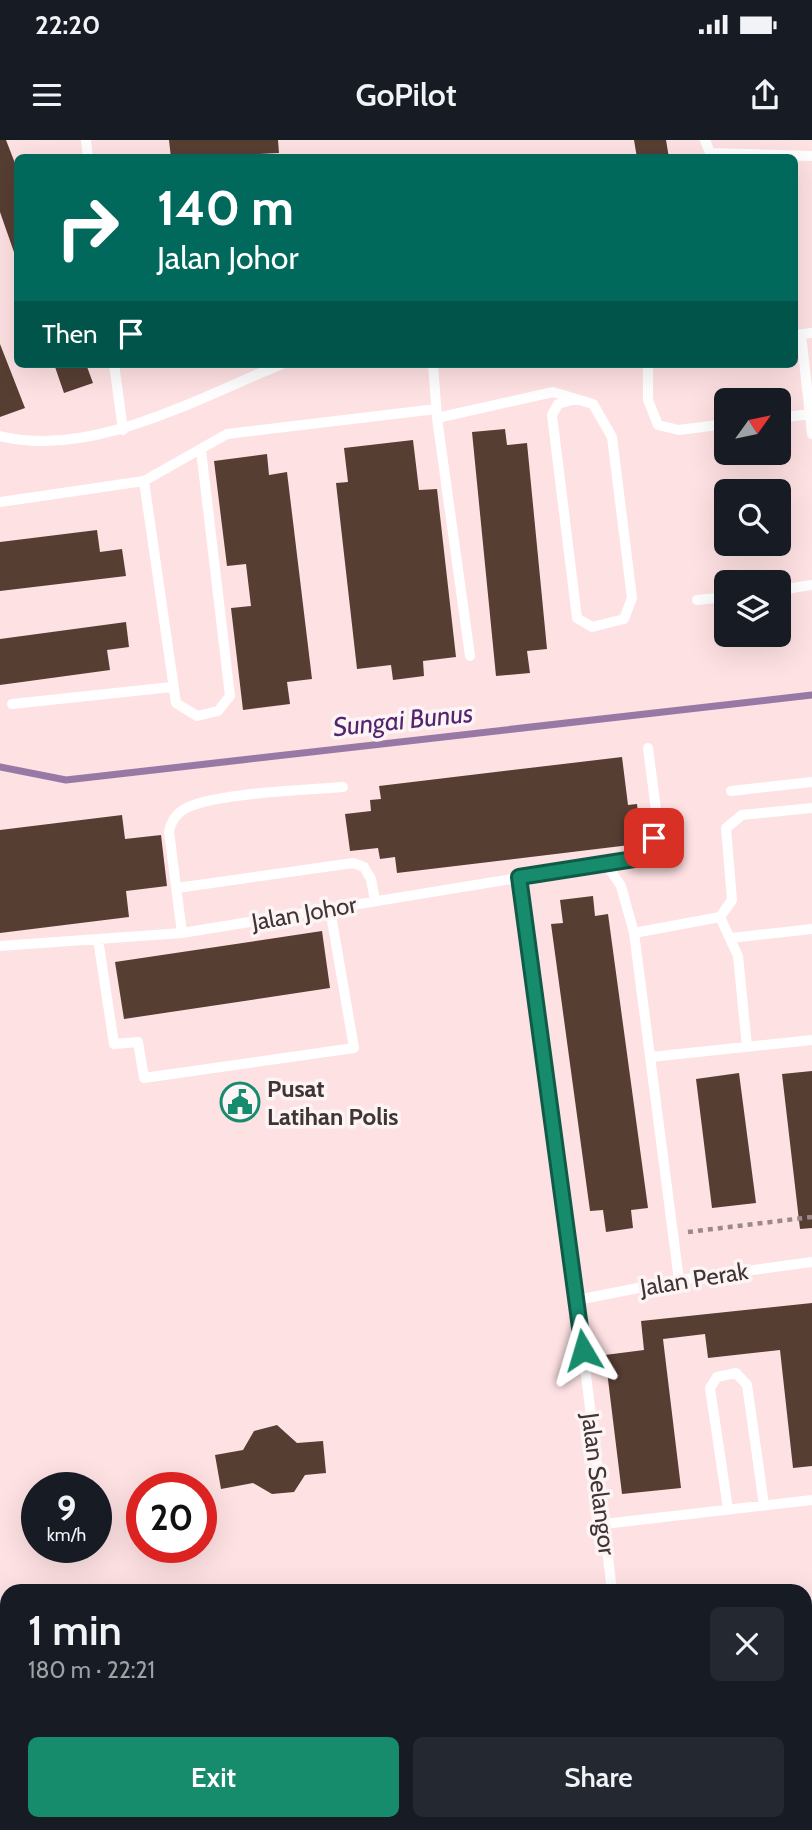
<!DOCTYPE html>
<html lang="en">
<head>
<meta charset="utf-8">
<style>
  :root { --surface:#171b24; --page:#242831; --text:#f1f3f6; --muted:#9ea1a6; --accent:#178c6d }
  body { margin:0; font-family:Cabin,sans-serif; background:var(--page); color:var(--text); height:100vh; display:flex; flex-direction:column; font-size:26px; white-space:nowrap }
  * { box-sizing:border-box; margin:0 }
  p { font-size:23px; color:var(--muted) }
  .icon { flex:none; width:38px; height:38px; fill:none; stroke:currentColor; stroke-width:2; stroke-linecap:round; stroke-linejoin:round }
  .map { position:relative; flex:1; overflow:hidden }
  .side { position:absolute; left:0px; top:1444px; width:812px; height:247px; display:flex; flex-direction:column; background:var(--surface); border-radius:21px 21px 0 0; box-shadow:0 7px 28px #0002 }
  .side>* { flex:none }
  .banner { position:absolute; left:14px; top:14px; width:784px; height:214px; border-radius:10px; box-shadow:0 7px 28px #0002; background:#00695c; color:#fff; overflow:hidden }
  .needle { width:46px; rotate:57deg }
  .buttons { position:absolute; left:714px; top:248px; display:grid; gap:14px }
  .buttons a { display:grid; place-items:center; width:77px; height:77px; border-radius:10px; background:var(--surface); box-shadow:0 7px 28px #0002; font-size:35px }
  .speed { position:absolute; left:21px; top:1332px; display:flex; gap:14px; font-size:35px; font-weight:700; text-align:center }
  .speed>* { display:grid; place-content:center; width:91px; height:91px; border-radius:50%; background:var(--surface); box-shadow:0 7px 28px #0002; line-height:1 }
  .speed small { font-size:18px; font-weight:400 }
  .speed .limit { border:10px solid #d22; background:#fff; color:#111 }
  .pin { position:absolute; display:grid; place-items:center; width:60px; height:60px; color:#fff; margin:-30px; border-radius:14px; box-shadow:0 4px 10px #0006 }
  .me { position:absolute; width:77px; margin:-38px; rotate:353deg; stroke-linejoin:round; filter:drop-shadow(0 0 5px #0008) }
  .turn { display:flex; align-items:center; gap:24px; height:147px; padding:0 28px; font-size:32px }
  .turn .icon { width:91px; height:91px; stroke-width:2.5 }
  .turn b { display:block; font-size:49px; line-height:60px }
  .then { display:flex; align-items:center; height:66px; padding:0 28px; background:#0003; gap:14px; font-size:26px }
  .round { display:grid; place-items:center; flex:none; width:74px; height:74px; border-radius:10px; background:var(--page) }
  .summary { display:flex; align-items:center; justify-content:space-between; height:119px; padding:0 28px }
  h1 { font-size:42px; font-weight:600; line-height:52px }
  .cta { display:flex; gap:14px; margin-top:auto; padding:14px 28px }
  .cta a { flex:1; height:80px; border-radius:10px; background:var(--accent); color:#fff; font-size:28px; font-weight:600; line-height:80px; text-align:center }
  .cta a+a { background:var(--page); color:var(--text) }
  .status { display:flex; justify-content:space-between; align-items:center; height:49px; padding:0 35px; background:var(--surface); direction:ltr }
  .status svg { height:19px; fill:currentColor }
  header { display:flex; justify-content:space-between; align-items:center; height:91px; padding:0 28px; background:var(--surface); font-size:32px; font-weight:600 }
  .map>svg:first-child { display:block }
  .green { fill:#eec68c }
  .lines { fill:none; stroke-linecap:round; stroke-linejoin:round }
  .stream { stroke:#9879a6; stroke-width:7 }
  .building { fill:#573e33 }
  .path { stroke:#9e898a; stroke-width:4.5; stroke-dasharray:5 5; stroke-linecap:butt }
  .service { stroke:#fff; stroke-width:10 }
  .route-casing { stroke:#0f5b47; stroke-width:18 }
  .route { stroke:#178c6d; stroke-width:12 }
  .labels { text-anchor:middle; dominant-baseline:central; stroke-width:7; stroke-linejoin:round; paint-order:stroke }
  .street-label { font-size:24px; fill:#413435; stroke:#fcf4f5 }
  .poi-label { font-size:24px; font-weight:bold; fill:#413435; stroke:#fcf4f5; text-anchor:start }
  .water-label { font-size:26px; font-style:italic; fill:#54246e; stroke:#fcf4f5 }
</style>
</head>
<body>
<div class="status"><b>22:20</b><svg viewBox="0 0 49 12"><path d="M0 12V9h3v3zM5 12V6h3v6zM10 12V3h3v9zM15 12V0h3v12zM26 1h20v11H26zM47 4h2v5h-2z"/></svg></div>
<header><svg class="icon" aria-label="menu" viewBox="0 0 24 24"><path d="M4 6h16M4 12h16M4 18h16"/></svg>GoPilot<svg class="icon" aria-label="share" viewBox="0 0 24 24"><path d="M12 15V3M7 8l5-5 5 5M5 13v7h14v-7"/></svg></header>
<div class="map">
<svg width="812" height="1690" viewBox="0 0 812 1690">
  <rect width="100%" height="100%" fill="#fee1e3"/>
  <!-- green -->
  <path class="green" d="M 155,1684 L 511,1684 L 512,1690 L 156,1690 Z"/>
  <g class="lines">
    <!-- stream -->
    <path class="stream" d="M 0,627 L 66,640 L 812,555"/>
  </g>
  <!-- building -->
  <path class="building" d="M 0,0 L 6,0 L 18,31 L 18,114 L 15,115 L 0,72 Z
    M 169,0 L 278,0 L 279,13 L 171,18 Z
    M 634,0 L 666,0 L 669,18 L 637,18 Z
    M 0,204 L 25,268 L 0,277 Z
    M 54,224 L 86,224 L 93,243 L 64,253 Z
    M 505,289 L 507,305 L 527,303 L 547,509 L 527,511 L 530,533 L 496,536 L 472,292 Z
    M 413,300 L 419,350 L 437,349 L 456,517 L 423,521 L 424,536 L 393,540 L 391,525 L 357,529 L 336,343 L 348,342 L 344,308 Z
    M 267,314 L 269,335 L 287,332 L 312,539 L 287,542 L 290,564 L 243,570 L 231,468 L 251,466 L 246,424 L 227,426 L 214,321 Z
    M 97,390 L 100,412 L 122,409 L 126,436 L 0,451 L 0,402 Z
    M 126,482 L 129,507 L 107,510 L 110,530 L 0,545 L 0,499 Z
    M 622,617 L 628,665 L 637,664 L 641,701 L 638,704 L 397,733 L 395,717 L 380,719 L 378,708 L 350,711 L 345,674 L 371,671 L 370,660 L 381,659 L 379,646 Z
    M 122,675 L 125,699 L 161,695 L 167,746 L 126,751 L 129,777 L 0,793 L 0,690 Z
    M 593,756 L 595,776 L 608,774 L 648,1068 L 631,1070 L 633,1088 L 606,1092 L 603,1070 L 590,1071 L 551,784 L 563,783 L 560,760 Z
    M 322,791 L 330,848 L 124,879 L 115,822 Z
    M 812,931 L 812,1088 L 800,1089 L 782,934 Z
    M 739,933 L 756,1063 L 712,1068 L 696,939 Z
    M 812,1163 L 812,1326 L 793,1328 L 780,1210 L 708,1218 L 705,1194 L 663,1199 L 681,1348 L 622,1354 L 605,1215 L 644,1210 L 641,1181 Z
    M 277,1285 L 297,1303 L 323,1301 L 326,1333 L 305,1335 L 294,1352 L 272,1354 L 253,1343 L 221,1349 L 215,1315 L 243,1310 L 254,1291 Z"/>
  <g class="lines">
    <!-- path -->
    <path class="path" d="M 688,1092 L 812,1077"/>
    <!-- service -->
    <path class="service" d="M 86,0 L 88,18
      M 705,0 L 710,13 L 812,16
      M 801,194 L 812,294
      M 795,195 L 812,193
      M 114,224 L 123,290
      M 433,224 L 437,278 L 470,516
      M 648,224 L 648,260 L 658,285 L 679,290 L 726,284
      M 437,278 L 553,252 L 593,264 L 612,297 L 632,458 L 624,479 L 592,487 L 577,478 L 552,275 L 558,264 L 576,259
      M 779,278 L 810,274
      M 0,296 C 91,319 198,258 282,224
      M 144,341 L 176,563 L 197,576 L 218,571 L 230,556 L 201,310
      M 0,362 L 144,341 L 227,294 L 436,269
      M 779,450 L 812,445
      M 697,460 L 726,457
      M 12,564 L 172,547
      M 731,651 L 812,642
      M 606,724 L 621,746 L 634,793 L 679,1140
      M 519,737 L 577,1160 L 612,1451
      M 177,748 L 353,723 L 364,727 L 371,739 L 375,761
      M 720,777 L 738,816 L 747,907
      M 182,793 L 169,692 C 170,684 175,675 183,670 C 208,653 309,650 343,647
      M 634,793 L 720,777 L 732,760 L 726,688 L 742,675 L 812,668
      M 731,798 L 812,789
      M 98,799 L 114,904 L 138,902 L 144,938 L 354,908 L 330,769
      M 0,806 L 182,793 L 634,719 L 654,698 L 658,685 L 648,608
      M 651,917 L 812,900
      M 577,1160 L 679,1140 L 812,1122
      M 728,1369 L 710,1248 L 717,1237 L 736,1233 L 747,1245 L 764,1365
      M 604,1384 L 812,1360
      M 642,1684 L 643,1690"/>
  </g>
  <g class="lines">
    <defs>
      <path id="route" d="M 583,1210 L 519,737 L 634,719 L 654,698"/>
    </defs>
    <!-- route casing -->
    <use href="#route" class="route-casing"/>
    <!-- route -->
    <use href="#route" class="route"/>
  </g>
  <!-- icons -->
  <defs>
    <symbol id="civic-ring" viewBox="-11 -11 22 22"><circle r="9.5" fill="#fcf4f5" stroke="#178c6d" stroke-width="1.5"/><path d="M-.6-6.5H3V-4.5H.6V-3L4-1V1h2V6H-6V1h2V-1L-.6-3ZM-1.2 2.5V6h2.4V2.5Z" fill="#178c6d"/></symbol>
  </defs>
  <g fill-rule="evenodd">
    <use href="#civic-ring" x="218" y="940" width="44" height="44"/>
  </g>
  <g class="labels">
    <!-- street labels -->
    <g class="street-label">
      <text transform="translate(304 773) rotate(-10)">Jalan Johor</text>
      <text transform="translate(694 1139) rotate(-9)">Jalan Perak</text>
      <text transform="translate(599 1344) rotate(83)">Jalan Selangor</text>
    </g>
    <!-- poi labels -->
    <g class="poi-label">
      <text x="267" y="948">Pusat<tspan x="267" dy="28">Latihan Polis</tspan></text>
    </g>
    <!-- water labels -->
    <g class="water-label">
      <text transform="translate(403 580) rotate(-6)">Sungai Bunus</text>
    </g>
  </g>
</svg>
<div class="buttons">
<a><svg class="needle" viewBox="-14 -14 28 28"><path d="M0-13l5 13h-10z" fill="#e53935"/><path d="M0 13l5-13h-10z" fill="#9ea1a6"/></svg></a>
<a><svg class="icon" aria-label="search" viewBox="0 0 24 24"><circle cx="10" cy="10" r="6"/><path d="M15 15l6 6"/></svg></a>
<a><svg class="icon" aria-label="layers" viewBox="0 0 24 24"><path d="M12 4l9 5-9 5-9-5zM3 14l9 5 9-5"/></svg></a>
</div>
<div class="speed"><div>9<small>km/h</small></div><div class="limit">20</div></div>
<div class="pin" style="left:654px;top:698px;background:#d93025"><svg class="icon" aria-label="arrive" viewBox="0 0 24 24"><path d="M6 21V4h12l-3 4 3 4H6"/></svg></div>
<svg class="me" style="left:583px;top:1210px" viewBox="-20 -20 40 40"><path d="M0-17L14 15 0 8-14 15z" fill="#178c6d" stroke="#fff" stroke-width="4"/></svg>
<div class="banner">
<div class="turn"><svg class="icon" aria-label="right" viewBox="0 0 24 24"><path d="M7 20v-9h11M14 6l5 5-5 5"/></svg><div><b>140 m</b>Jalan Johor</div></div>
<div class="then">Then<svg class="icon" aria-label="arrive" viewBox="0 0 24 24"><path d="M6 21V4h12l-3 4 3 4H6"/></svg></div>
</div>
<section class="side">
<div class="summary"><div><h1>1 min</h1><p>180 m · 22:21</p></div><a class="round"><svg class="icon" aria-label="close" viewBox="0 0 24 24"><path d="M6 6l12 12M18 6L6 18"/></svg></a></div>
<div class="cta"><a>Exit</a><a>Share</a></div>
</section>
</div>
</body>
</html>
